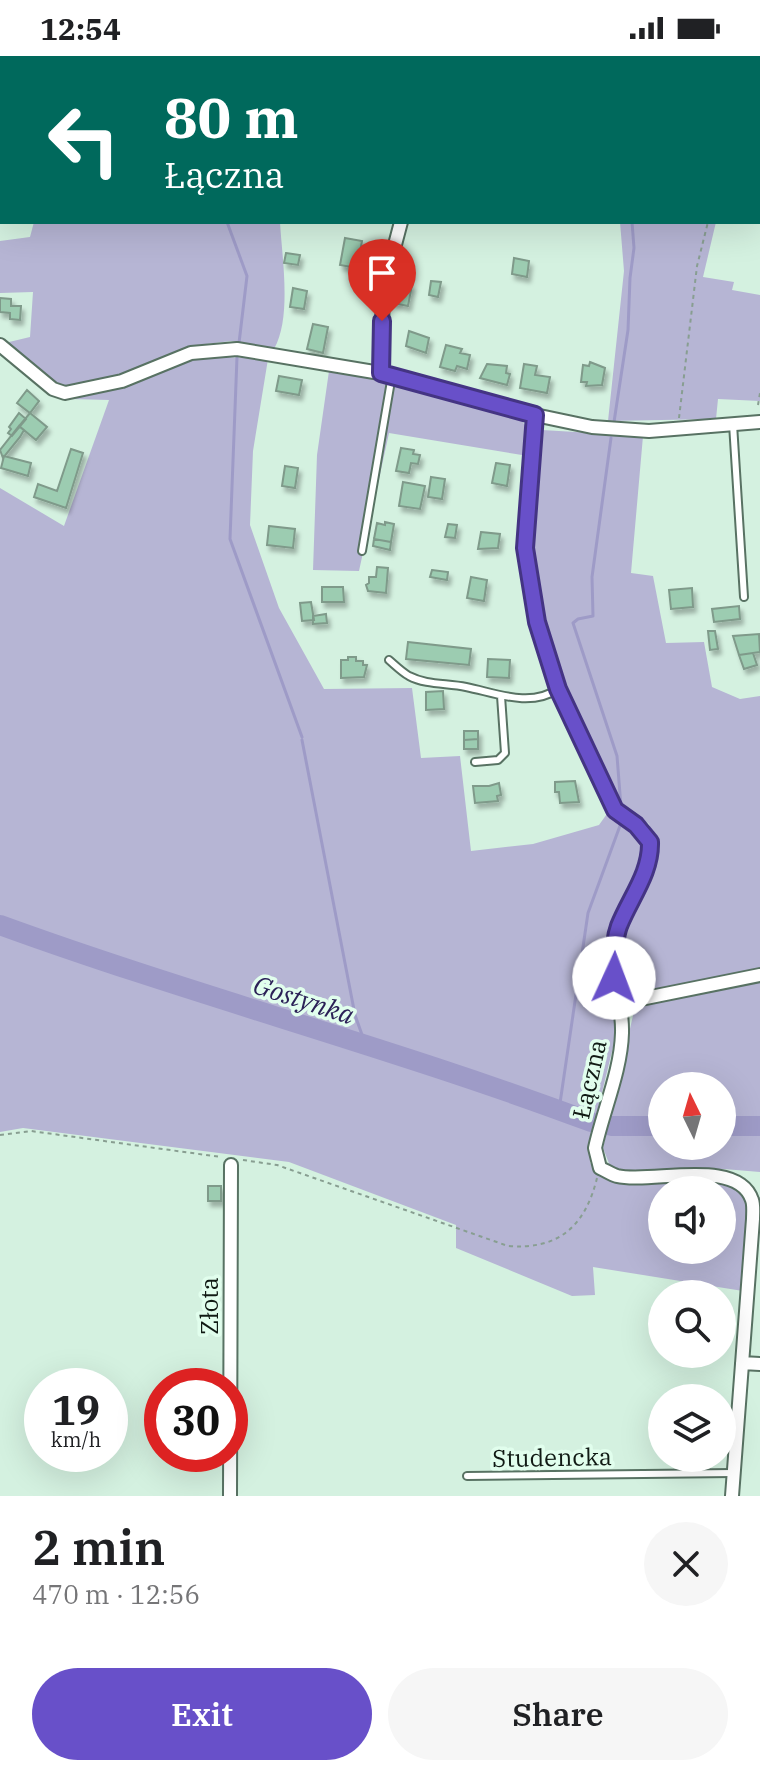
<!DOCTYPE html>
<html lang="en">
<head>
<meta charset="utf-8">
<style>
  :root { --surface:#fff; --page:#f6f6f6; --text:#202124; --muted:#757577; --accent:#6850c9 }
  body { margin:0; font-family:"IBM Plex Serif",serif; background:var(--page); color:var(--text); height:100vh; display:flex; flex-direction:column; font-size:30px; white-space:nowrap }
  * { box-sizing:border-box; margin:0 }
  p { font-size:26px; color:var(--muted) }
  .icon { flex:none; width:44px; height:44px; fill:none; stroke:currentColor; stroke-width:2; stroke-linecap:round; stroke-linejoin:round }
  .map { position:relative; height:1440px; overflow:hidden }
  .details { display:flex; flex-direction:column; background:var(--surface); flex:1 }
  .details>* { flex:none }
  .hud { position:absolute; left:0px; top:0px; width:760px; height:168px; box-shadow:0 8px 32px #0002; background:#00695c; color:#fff; overflow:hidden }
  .needle { width:52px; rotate:355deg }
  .tools { position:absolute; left:648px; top:1016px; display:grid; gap:16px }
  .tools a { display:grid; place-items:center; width:88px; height:88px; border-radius:50%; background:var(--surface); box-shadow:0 8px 32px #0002; font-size:40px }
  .speed { position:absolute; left:24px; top:1312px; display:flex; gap:16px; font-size:40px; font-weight:700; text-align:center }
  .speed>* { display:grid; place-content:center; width:104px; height:104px; border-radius:50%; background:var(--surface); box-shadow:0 8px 32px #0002; line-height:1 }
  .speed small { font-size:20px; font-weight:400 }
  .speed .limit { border:12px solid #d22; background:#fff; color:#111 }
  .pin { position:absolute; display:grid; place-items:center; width:68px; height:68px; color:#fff; margin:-82px -34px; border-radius:50% 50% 50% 0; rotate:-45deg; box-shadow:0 0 8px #0007 }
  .pin .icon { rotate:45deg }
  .me { position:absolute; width:88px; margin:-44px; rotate:2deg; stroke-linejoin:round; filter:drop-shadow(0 0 6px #0008) }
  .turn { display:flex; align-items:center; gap:28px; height:168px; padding:0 32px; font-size:36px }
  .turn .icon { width:104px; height:104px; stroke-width:2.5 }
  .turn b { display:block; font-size:56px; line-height:68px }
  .round { display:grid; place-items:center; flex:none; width:84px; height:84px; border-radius:42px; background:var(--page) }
  .head { display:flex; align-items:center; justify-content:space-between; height:136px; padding:0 32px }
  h1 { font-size:48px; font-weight:600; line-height:60px }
  .button { display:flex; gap:16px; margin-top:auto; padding:16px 32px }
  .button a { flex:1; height:92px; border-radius:48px; background:var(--accent); color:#fff; font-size:32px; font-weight:600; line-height:92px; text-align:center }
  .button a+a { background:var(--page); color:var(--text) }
  .status { display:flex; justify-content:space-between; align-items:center; height:56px; padding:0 40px; background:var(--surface); direction:ltr }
  .status svg { height:22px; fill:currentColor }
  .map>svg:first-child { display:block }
  .green { fill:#b6b5d4; fill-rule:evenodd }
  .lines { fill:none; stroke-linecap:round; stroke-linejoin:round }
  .stream { stroke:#9e9bc7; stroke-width:3 }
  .river { stroke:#9e9bc7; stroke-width:20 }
  .building { fill:#9cccb1; stroke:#7f9a8a; stroke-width:2; filter:url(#shadow) }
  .service-casing { stroke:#587263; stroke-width:10 }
  .minor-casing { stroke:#587263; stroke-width:16 }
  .path { stroke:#889e91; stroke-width:2; stroke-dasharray:4 4; stroke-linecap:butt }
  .service { stroke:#fff; stroke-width:6 }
  .minor { stroke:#fff; stroke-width:12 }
  .route-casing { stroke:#443483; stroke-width:20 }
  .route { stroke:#6850c9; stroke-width:14 }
  .labels { text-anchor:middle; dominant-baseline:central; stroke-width:7; stroke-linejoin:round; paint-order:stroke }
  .street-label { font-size:24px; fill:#101a14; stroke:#e1feed }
  .water-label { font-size:26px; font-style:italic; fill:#2b2157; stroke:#e1feed }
</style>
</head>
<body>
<div class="status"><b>12:54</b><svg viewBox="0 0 49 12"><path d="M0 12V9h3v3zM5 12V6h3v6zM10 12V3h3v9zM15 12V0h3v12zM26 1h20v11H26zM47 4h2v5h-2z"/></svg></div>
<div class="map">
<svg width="760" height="1440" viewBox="0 0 760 1440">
  <defs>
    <filter id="shadow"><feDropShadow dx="3" dy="5" stdDeviation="2" flood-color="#0004"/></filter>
  </defs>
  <rect width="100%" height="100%" fill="#d4f1e0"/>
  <!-- green -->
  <path class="green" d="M 34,166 L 280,166 C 282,202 292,262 274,293 L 231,285 L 198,289 L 106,324 L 66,333 L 52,328 L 5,287 L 30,281 L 33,236 L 0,237 L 0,185 L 30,181 Z
    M 620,166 L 716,166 L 703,221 L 734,226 L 732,234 L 760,239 L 760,345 L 718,343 L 716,363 L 608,365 L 624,215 Z
    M 206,300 L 268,303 L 253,395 L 250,469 L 279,552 L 324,633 L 412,632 L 421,702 L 460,700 L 471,795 L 533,788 L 599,769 L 609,755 L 641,781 L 644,799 L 639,817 L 610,878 L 610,929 L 617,975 L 592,1077 L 590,1107 L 608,1120 L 723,1125 L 742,1135 L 749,1148 L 743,1235 L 593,1211 L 595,1239 L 572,1240 L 456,1192 L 456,1169 L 289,1106 L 23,1072 L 0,1076 L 0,432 L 64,470 L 109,344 L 69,343 ZM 662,1134 L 722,1134 L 722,1194 L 662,1194 Z
    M 329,315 L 398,326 L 515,358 C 530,371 530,381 528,400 L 389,377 L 359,515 L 313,514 L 317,399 Z
    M 542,374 L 643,380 L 631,517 L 653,520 L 666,587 L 704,586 L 712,631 L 740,643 L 760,640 L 760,1116 L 724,1113 L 628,1116 L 610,1110 L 603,1092 L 634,955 L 658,937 L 627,940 C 603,891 638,839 658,794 L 649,768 L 617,743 L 582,666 L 560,628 L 532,525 L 529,480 ZM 662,1030 L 722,1030 L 722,1090 L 662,1090 Z"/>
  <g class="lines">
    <!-- stream -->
    <path class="stream" d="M 209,2 L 209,0
      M 227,166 L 247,220 L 239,287
      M 237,301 L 230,483 L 302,681
      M 614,366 L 628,274 L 630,222 L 634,192 L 632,166
      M 611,382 L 592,521 L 593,560 L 578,563 L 573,567 L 617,700 L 621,751
      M 302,684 L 355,959 L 366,990
      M 559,1054 L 588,857 L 621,767"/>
    <!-- river -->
    <path class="river" d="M 0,869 C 195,940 397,993 591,1066
      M 611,1070 L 662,1070
      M 722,1070 L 760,1070"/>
  </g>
  <!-- building -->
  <path class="building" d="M 345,182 L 362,185 L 357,212 L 340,209 Z
    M 286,197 L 300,199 L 298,209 L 284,207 Z
    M 514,202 L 529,205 L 527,221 L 512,218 Z
    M 431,225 L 441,226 L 438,241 L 429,239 Z
    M 397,226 L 412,229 L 408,250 L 393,247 Z
    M 293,232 L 307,235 L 304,253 L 290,251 Z
    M 0,242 L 11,243 L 11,250 L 21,250 L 20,264 L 10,263 L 10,257 L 0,256 Z
    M 313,268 L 328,271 L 323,297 L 307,293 Z
    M 409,275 L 429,282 L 426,297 L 406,290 Z
    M 446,289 L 462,293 L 460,297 L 470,299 L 467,313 L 457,310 L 455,315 L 440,311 Z
    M 590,306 L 605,312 L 602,329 L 586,330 L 587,326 L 581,326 L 583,309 L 589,310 Z
    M 487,308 L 507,310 L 506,317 L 510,318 L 507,329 L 480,322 Z
    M 524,308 L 537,310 L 535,319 L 550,321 L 547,337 L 520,332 Z
    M 279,320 L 302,324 L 299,339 L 276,335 Z
    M 27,334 L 39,345 L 30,357 L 17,347 Z
    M 19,357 L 26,363 L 12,380 L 8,377 L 11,373 L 9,371 Z
    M 30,357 L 47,371 L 36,384 L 19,370 Z
    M 19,370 L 24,374 L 20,381 L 3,402 L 0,394 Z
    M 401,392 L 414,394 L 413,398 L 420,399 L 418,408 L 411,407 L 409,417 L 396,415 Z
    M 71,393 L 83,397 L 66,452 L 34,441 L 38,428 L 57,435 Z
    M 4,400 L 31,407 L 28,420 L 1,412 Z
    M 496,407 L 510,409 L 507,430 L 492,427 Z
    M 285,410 L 298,412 L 295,432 L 282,430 Z
    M 431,421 L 445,423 L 442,443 L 428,441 Z
    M 403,426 L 425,430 L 420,453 L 399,450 Z
    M 385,466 L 394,468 L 391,486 L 374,483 L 377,467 L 385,469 Z
    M 448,468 L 457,469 L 455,482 L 445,481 Z
    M 269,470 L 295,473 L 293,492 L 267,489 Z
    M 481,476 L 500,478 L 498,492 L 478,493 Z
    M 374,483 L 391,486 L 390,494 L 373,490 Z
    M 377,511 L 388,512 L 386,537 L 368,535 L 366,529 L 369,527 L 369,521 L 376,521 Z
    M 432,514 L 448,516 L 447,524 L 430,521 Z
    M 471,521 L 487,524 L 484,545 L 467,542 Z
    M 322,531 L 343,531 L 344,546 L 322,546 Z
    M 692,532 L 693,551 L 671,553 L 669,534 Z
    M 311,546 L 314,564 L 302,565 L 300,547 Z
    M 739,550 L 740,563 L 714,566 L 712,553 Z
    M 326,558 L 327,567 L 313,568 L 313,560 Z
    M 708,575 L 715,575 L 718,593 L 710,594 Z
    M 759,578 L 760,596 L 739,599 L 733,580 Z
    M 408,586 L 471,593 L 469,609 L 406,603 Z
    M 753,597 L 757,609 L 744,613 L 739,599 Z
    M 348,601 L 356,601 L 356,605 L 363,605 L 363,609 L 367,609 L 364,621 L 341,622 L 341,604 L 348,604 Z
    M 488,603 L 510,604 L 509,622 L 487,621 Z
    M 443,635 L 444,653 L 426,654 L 426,636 Z
    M 464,675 L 478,675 L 478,683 L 464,684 Z
    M 478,683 L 478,693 L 464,693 L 464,684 Z
    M 575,725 L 579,746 L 560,747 L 559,736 L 555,736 L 555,726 Z
    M 499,727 L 501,739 L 497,740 L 498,745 L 475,747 L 473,730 L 489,730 Z
    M 208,1130 L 221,1130 L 221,1145 L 208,1145 Z"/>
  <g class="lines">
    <defs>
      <path id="service" d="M 733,368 L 744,541
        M 362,495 L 392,319
        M 389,604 C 396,610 402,616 409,620 C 426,629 447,627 466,631 C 496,637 530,652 558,633
        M 475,706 L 498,704 L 505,697 L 501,640
        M 467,1420 L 734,1417"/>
      <path id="minor" d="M 443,2 L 444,0
        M 0,289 L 53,333 L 65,337 L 122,325 L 191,297 L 237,293 L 392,319 L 535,359 L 592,371 L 649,375 L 760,366
        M 381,317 L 383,234 L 401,166
        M 535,359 L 525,492 L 537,566 L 558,633 L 615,754 L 636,769 L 650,786 C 652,823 620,849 615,884 C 610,916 623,945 622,977 C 621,1015 603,1055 595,1092 L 600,1112 C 605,1114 611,1118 617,1120 C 651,1128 738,1101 752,1144 C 754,1149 753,1158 753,1163 L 732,1440
        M 621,947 L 760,919
        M 742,1307 L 760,1308
        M 230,1440 L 231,1109"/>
    </defs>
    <!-- service casing -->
    <use href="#service" class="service-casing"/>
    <!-- minor casing -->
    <use href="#minor" class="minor-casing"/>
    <!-- path -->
    <path class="path" d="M 758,31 L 760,29
      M 758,349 L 760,337
      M 679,362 L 697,210 L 708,166
      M 0,1079 L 31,1075 L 221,1101
      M 243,1104 L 277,1109 L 508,1190 C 558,1194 585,1171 597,1122"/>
    <!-- service -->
    <use href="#service" class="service"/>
    <!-- minor -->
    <use href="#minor" class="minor"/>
  </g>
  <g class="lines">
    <defs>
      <path id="route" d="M 382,265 L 381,317 L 535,359 L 525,492 L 537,566 L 558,633 L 615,754 L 636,769 L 650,786 C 651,817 630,842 619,870 C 613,886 615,904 614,922"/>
    </defs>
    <!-- route casing -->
    <use href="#route" class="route-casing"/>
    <!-- route -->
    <use href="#route" class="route"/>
  </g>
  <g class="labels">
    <!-- street labels -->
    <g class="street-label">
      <text transform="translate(589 1023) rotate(-77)">Łączna</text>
      <text transform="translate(209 1250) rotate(-90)">Złota</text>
      <text transform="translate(552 1401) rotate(-1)">Studencka</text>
    </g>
    <!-- water labels -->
    <g class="water-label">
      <text transform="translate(304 943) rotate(18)">Gostynka</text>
    </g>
  </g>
</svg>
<div class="tools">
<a><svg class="needle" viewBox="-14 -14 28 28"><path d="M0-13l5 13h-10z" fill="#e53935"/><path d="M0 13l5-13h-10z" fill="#757577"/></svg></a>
<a><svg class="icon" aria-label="sound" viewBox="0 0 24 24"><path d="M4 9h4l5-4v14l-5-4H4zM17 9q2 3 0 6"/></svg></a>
<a><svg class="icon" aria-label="search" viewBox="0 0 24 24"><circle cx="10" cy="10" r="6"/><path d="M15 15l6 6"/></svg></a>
<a><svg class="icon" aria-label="layers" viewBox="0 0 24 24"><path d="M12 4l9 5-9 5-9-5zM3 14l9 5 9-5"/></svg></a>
</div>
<div class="speed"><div>19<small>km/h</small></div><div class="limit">30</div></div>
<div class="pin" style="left:382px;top:265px;background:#d93025"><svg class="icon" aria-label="arrive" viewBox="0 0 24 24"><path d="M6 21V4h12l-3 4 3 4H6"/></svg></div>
<svg class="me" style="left:614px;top:922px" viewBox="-20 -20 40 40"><circle r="19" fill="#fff"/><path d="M0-13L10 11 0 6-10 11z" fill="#6850c9"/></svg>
<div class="hud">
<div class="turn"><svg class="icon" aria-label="left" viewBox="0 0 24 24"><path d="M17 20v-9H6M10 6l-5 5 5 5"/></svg><div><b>80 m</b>Łączna</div></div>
</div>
</div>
<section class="details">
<div class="head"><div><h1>2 min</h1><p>470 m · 12:56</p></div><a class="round"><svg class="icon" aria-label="close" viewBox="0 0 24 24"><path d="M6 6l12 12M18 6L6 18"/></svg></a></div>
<div class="button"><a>Exit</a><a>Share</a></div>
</section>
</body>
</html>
